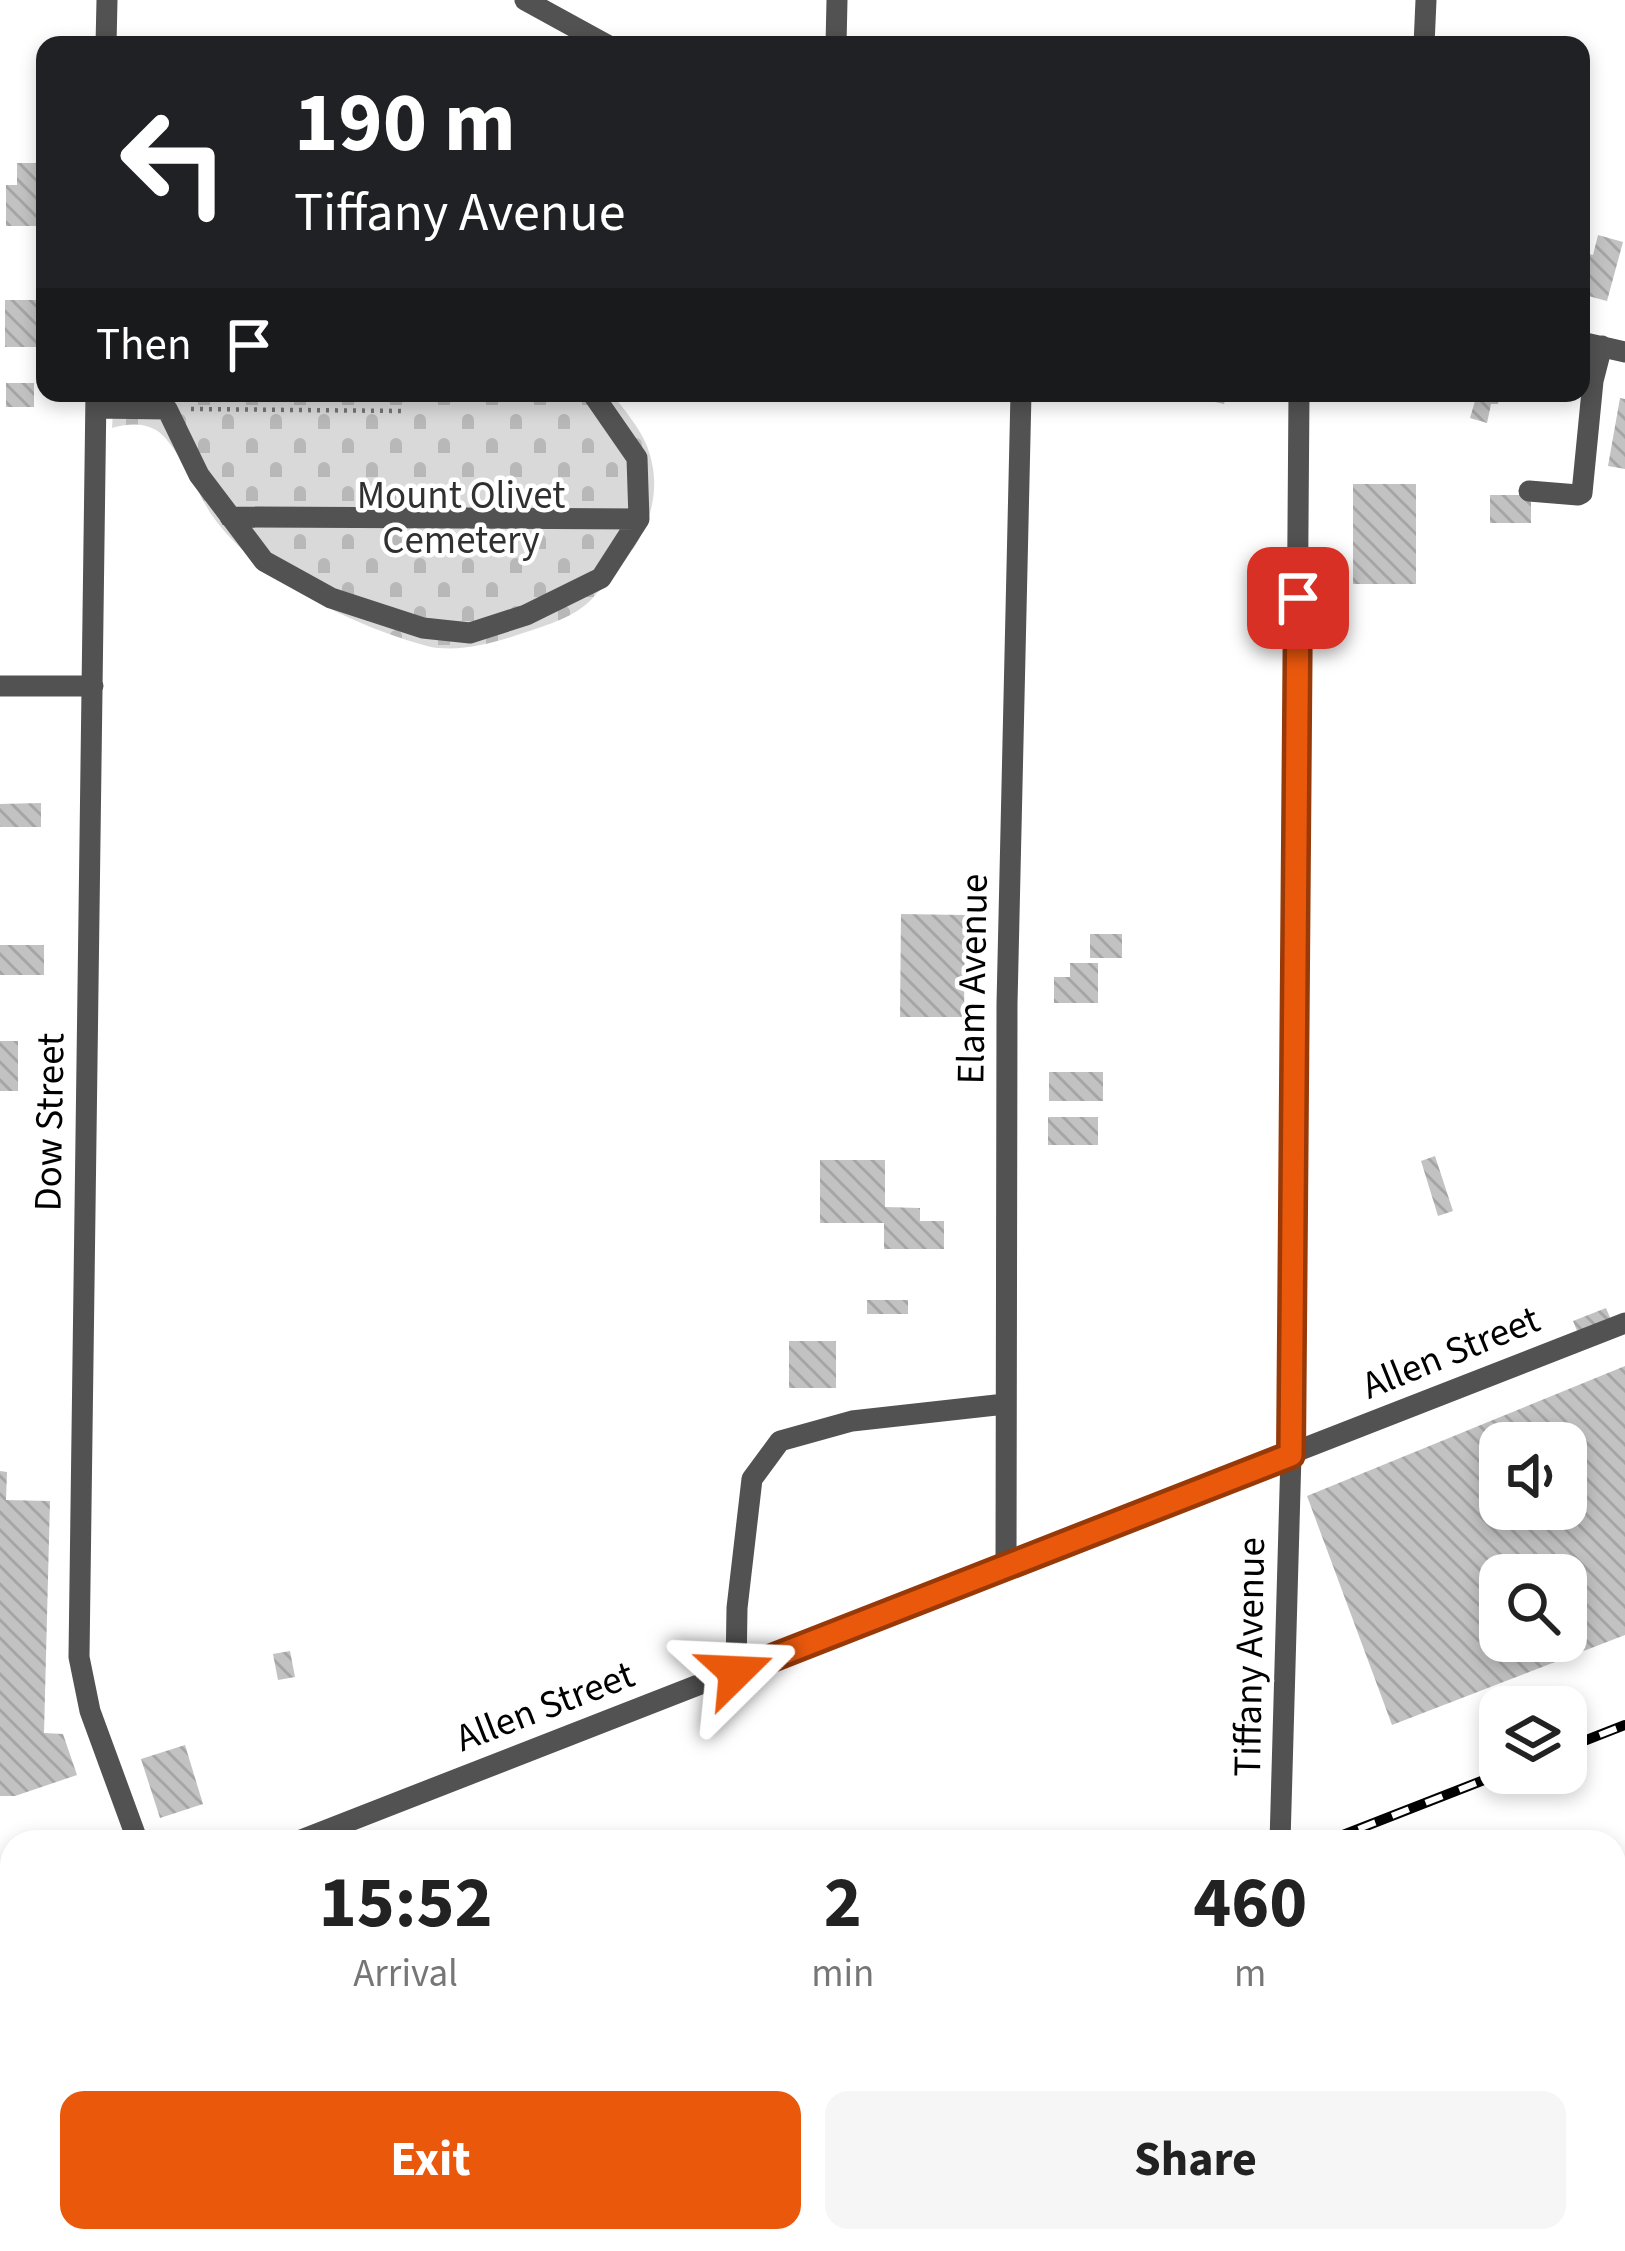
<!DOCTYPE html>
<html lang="en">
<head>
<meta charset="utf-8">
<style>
  :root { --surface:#fff; --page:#f6f6f6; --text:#222; --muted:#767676; --accent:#ea580c }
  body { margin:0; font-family:"Source Sans 3",sans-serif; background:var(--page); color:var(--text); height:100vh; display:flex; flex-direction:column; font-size:45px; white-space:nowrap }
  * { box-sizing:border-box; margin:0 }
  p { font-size:39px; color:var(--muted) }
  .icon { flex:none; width:66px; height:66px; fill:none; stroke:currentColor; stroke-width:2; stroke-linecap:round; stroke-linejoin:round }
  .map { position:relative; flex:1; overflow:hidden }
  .panel { position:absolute; left:0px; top:1830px; width:1626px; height:423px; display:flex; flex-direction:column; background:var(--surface); border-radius:36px 36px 0 0; box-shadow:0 6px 18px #0003 }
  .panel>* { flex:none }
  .top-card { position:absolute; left:36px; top:36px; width:1554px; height:366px; border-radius:24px; box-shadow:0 6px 18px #0003; background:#202124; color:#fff; overflow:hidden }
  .controls { position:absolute; left:1479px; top:1422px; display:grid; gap:24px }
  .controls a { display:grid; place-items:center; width:108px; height:108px; border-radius:24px; background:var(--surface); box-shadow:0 6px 18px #0003; font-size:60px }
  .pin { position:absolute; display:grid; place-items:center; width:102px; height:102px; color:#fff; margin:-51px; border-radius:24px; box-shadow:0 6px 18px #0006 }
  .me { position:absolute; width:132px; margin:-66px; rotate:69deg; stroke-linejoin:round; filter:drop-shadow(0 0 9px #0008) }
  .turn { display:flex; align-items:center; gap:42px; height:252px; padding:0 60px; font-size:54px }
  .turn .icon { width:156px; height:156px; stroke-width:2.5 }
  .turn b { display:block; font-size:84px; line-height:102px }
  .then { display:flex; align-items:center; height:114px; padding:0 60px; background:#0003; gap:24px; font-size:45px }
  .eta { display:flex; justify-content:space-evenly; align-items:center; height:204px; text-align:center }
  .eta b { font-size:72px; font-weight:700; line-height:84px }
  .cta { display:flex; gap:24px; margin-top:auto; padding:24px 60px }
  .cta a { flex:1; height:138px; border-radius:24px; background:var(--accent); color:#fff; font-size:48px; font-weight:700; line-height:138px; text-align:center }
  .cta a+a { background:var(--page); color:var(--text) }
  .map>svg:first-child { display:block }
  .cemetery { fill:url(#cemetery-stones) }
  .building { fill:url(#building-back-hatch); fill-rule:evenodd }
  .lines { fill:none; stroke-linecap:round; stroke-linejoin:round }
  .path { stroke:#747474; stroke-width:4.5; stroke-dasharray:3 6; stroke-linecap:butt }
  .minor { stroke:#525252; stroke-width:21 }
  .rail-casing { stroke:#000; stroke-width:10 }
  .rail { stroke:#fff; stroke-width:6; stroke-dasharray:18; stroke-linecap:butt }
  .route-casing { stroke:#983908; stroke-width:30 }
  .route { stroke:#ea580c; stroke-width:21 }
  .labels { text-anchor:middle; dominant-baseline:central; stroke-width:9; stroke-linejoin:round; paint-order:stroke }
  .park-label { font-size:39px; fill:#303030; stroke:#fff }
  .street-label { font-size:39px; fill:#000; stroke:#fff }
</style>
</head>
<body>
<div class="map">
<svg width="1625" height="2251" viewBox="0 0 1625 2251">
  <defs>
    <pattern id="cemetery-stones" width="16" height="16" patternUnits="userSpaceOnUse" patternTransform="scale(3)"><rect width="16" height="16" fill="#d9d9d9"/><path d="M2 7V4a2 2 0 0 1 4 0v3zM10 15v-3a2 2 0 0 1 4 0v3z" fill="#b8b8b8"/></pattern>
    <pattern id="building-back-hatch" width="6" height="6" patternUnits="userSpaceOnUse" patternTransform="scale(3)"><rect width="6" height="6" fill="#c2c2c2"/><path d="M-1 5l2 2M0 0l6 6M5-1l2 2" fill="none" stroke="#a5a5a5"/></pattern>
  </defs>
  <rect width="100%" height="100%" fill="#fff"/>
  <!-- cemetery -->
  <path class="cemetery" d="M 114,393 L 611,393 C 623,408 640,428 647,446 C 668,502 640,547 603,586 C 597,593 591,601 584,606 C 567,620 538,628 517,635 C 490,644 455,653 427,646 C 353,626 255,578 211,514 C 198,493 175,441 156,430 C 142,422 126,424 112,428 Z"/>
  <!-- building -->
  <path class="building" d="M 17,163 L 41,163 L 41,226 L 6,226 L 6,185 L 17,185 Z
    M 1598,235 L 1623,242 L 1607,301 L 1581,294 L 1581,252 L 1593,255 Z
    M 5,300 L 39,300 L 39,347 L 5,347 Z
    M 6,383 L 34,383 L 34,407 L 6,407 Z
    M 1198,393 L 1227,393 L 1224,404 L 1197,398 Z
    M 1469,393 L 1500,393 L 1498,404 L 1491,404 L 1487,423 L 1470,418 L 1475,401 L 1469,398 Z
    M 1620,398 L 1625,399 L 1625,469 L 1608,466 Z
    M 1353,484 L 1416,484 L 1416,584 L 1353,584 Z
    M 1490,495 L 1531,495 L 1531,523 L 1490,523 Z
    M 41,803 L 41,827 L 0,827 L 0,804 Z
    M 901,914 L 965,915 L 964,1017 L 900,1017 Z
    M 1090,934 L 1122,934 L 1122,958 L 1090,958 Z
    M 0,945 L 44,945 L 44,975 L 0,975 Z
    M 1070,963 L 1098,963 L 1098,1003 L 1054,1003 L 1054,977 L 1070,977 Z
    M 0,1041 L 18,1041 L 18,1091 L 0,1091 Z
    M 1049,1072 L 1103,1072 L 1103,1101 L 1049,1101 Z
    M 1048,1117 L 1098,1117 L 1098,1145 L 1048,1145 Z
    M 1435,1156 L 1453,1211 L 1438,1216 L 1421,1161 Z
    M 820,1160 L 885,1160 L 885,1207 L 920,1208 L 920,1221 L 944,1221 L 944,1249 L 884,1249 L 884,1223 L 820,1223 Z
    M 867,1300 L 908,1300 L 908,1314 L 867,1314 Z
    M 1606,1308 L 1611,1320 L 1578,1333 L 1573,1321 Z
    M 789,1341 L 836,1341 L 836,1388 L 789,1388 Z
    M 1625,1366 L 1625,1635 L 1392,1725 L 1307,1496 ZM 1500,1443 L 1566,1443 L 1566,1509 L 1500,1509 ZM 1500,1575 L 1566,1575 L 1566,1641 L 1500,1641 Z
    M 0,1471 L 7,1472 L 6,1500 L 50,1501 L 44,1733 L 63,1734 L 77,1775 L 15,1796 L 0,1796 Z
    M 290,1651 L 295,1677 L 278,1680 L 273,1654 Z
    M 185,1745 L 203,1804 L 160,1818 L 141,1759 Z
    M 1625,2115 L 1625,2144 L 1624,2144 L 1616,2118 Z
    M 59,2241 L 90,2241 L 93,2248 L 92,2251 L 63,2251 Z
    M 850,2241 L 1218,2241 L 1218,2251 L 850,2251 Z
    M 1485,2241 L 1549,2241 L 1552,2251 L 1457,2251 Z"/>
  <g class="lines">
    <!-- path -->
    <path class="path" d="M 191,409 L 403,411"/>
    <!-- minor -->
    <path class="minor" d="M 525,0 L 607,45
      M 106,45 L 107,0
      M 836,45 L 837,0
      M 1424,45 L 1426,0
      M 1581,342 L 1625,352
      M 96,393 L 79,1657 L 90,1711 L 138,1842
      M 96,408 L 167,409
      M 167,409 L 199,475 L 264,561 L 331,598 L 423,628 L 470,633 L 526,615 L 601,578 L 639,519 L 637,458 L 592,393
      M 1529,491 L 1578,495 L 1582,493 L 1593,381 L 1602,346
      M 230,517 L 639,519
      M 0,686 L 93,686
      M 1006,1566 L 1007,1004 L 1021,393
      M 736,1672 L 737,1608 L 752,1479 L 780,1441 L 852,1421 L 1005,1404
      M 296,1842 L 1625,1323
      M 1280,1842 L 1291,1455 L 1299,393
      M 0,1957 L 12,1952
      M 1614,2049 L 1625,2045
      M 266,2241 L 269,2251
      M 1275,2251 L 1275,2241"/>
    <defs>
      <path id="rail" d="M 1566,1748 L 1625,1725
        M 1325,1842 L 1502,1773
        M 277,2251 L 304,2241"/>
    </defs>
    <!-- rail casing -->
    <use href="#rail" class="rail-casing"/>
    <!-- rail -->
    <use href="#rail" class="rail"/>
  </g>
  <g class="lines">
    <defs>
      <path id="route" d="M 736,1672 L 1291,1455 L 1298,598"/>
    </defs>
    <!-- route casing -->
    <use href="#route" class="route-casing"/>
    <!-- route -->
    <use href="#route" class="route"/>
  </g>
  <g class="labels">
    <!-- park labels -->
    <g class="park-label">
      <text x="461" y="496">Mount Olivet<tspan x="461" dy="45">Cemetery</tspan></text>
    </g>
    <!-- street labels -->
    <g class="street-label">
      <text transform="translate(973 979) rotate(-89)">Elam Avenue</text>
      <text transform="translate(50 1122) rotate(-89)">Dow Street</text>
      <text transform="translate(1451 1353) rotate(-22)">Allen Street</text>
      <text transform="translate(1250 1657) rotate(-89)">Tiffany Avenue</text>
      <text transform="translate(545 1707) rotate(-21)">Allen Street</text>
    </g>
  </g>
</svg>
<div class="controls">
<a><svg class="icon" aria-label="sound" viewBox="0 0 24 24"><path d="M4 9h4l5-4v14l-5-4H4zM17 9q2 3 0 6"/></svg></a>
<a><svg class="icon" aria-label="search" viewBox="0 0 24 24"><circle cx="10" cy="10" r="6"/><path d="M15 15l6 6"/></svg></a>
<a><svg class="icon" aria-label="layers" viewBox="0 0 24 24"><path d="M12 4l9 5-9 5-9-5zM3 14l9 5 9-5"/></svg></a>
</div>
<div class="pin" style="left:1298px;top:598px;background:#d93025"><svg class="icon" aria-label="arrive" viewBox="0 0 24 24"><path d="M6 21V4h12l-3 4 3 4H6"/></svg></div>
<svg class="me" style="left:736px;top:1672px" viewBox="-20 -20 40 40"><path d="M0-17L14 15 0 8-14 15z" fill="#ea580c" stroke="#fff" stroke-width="4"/></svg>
<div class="top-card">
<div class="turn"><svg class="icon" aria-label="left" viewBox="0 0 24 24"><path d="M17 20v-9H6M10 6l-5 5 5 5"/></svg><div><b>190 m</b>Tiffany Avenue</div></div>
<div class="then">Then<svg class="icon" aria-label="arrive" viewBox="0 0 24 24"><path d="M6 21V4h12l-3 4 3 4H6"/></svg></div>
</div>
<section class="panel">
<div class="eta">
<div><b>15:52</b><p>Arrival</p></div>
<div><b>2</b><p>min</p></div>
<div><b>460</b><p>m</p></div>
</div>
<div class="cta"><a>Exit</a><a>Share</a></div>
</section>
</div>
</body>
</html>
